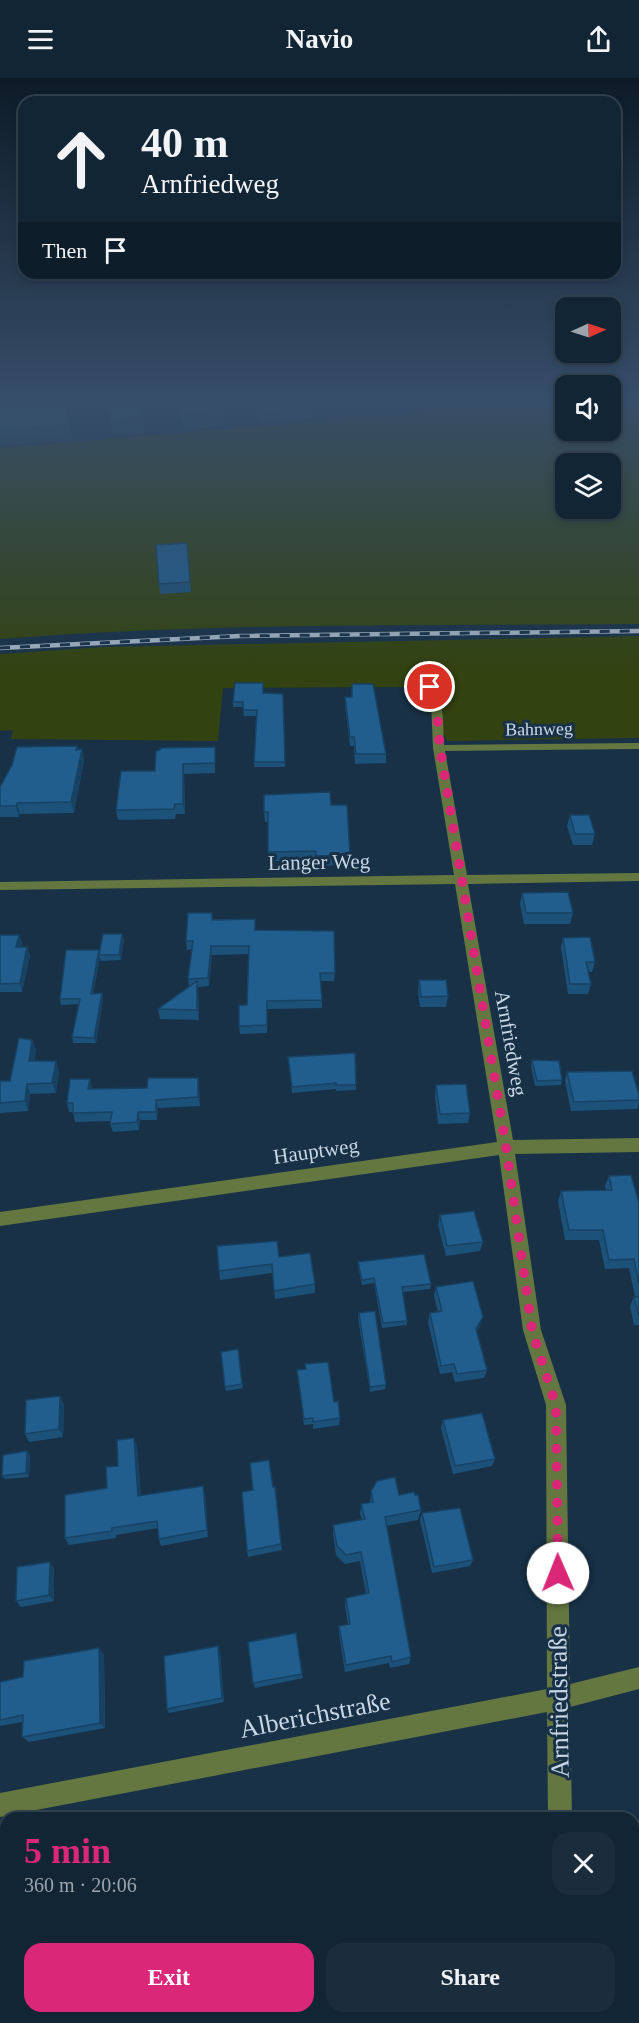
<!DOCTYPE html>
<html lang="en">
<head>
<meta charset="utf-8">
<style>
  :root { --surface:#122535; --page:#1b2d3d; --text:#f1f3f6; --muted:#9ca5ad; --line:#314250; --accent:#db2777 }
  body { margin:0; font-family:Georgia,serif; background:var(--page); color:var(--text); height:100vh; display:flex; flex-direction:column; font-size:22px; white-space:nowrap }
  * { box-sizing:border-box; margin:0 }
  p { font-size:20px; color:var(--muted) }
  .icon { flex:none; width:33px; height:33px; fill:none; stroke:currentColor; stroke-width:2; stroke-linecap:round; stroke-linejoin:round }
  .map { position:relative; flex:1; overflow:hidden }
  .side { position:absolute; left:0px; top:1734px; width:639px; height:212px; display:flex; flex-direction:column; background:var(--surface); border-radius:18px 18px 0 0; box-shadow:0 3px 9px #0003,0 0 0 2px var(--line) }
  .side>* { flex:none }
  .top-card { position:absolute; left:18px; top:18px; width:603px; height:183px; border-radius:18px; box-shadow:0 3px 9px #0003,0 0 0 2px var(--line); background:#122535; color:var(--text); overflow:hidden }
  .needle { width:39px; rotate:87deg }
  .fabs { position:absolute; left:555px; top:219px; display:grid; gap:12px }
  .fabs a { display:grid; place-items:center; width:66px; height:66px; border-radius:12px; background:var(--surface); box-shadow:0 3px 9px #0003,0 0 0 2px var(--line); font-size:30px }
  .pin { position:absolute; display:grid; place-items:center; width:51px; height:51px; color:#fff; margin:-26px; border:3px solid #fff; border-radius:50%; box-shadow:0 2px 6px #0007 }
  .me { position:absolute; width:66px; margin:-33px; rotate:359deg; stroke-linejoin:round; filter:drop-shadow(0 0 4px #0008) }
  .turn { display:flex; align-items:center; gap:21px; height:126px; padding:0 24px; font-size:27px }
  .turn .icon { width:78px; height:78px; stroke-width:2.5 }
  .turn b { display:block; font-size:42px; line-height:51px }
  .then { display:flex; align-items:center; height:57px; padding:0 24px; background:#0003; gap:12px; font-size:22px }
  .round { display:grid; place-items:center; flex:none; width:63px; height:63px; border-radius:18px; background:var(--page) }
  .head { display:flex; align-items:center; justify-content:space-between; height:102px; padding:0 24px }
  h1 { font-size:36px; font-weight:700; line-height:45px; color:var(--accent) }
  .primary-button { display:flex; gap:12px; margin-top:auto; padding:12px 24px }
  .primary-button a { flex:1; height:69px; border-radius:18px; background:var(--accent); color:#fff; font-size:24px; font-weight:700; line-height:69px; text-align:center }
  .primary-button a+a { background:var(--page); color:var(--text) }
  header { display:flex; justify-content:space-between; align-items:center; height:78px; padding:0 24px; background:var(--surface); font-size:27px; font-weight:700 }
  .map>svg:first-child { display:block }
  .green { fill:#324210; fill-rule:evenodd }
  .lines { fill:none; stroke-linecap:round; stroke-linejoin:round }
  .minor { fill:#647740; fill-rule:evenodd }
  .rail-casing { stroke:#a1b2c2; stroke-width:4.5 }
  .rail { stroke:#183147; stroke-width:3; stroke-dasharray:10; stroke-linecap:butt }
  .wall { fill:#1c517a }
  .shaded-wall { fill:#174263 }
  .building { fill:#215e8e; stroke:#174263; stroke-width:1.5 }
  .route { stroke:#db2777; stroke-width:10; stroke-dasharray:0 18 }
  .labels { text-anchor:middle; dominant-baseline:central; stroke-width:6; stroke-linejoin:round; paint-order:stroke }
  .far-street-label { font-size:18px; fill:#c8d7e5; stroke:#183147 }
  .street-label { font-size:21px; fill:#c8d7e5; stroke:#183147 }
  .near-street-label { font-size:26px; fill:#c8d7e5; stroke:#183147 }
</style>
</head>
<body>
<header><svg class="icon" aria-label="menu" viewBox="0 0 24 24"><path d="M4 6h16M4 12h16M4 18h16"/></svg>Navio<svg class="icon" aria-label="share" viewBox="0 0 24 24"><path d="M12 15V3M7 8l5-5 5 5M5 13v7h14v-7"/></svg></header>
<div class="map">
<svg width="639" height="1945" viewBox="0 0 639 1945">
  <rect width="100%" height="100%" fill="#183147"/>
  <!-- green -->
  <path class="green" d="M 417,325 L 565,325 L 566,352 L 610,352 L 611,325 L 639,325 L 639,546 C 426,548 213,544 0,561 L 0,370 L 422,335 ZM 566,386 L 610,386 L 610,430 L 566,430 Z
    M 639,558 L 639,660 L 447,663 L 422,614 L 412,609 L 223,610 L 218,663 L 11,661 L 13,652 L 0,653 L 0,576 L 104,569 Z"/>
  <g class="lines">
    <!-- minor -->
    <path class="minor" d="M 430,606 C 445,612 443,652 444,667 L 639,665 L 639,671 L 445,673 L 467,797 L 639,795 L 639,803 L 468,806 L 513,1062 L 639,1060 L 639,1074 L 515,1076 L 541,1252 L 566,1327 L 570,1606 L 639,1589 L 639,1611 L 570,1629 L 572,1740 L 548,1740 L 547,1634 L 0,1739 L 0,1715 L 547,1611 L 546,1327 L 523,1252 L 499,1077 L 0,1148 L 0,1134 L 497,1064 L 455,806 L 0,812 L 0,804 L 454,797 L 433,670 L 431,624 L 425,609 Z
      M 550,1940 L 576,1940 L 576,1945 L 550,1945 Z"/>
    <defs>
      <path id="rail" d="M 0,570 L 240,558 L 639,553"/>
    </defs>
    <!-- rail casing -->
    <use href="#rail" class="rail-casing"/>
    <!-- rail -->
    <use href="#rail" class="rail"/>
  </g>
  <!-- wall -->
  <path class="wall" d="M 106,325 L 138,325 L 144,355 L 114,357 Z
    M 175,325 L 219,325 L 222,331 L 223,348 L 186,351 Z
    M 252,325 L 311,325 L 314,340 L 261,344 Z
    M 187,465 L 191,514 L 160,516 L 159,506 Z
    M 263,615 L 283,616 L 285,689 L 254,689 L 257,638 L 244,638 L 243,629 L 233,629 L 233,624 Z
    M 345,619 L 386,676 L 386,685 L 355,686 L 354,668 L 350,668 L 345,628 Z
    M 77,668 L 78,672 L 82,671 L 84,682 L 74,735 L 20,736 L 19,739 L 0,739 L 0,709 Z
    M 215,669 L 215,695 L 184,696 L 185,736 L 176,736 L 175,741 L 118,742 L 116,732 L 155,693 Z
    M 331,727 L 350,777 L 349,787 L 316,788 L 316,783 L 268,783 L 268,744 L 265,744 L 264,734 Z
    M 570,737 L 595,756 L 592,767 L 573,767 L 567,748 Z
    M 522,815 L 573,835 L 570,846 L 524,846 L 520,826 Z
    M 212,835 L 213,842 L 256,852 L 335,895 L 334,903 L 321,903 L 322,930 L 267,931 L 267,955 L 240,956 L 239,948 L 247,927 L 249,876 L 212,877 L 209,908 L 198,909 L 199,942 L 160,941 L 158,931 L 189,909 L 188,901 L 192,871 L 187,872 L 186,863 Z
    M 0,857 L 19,857 L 22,865 L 21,869 L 27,869 L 30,878 L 22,914 L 0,914 Z
    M 563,860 L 595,884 L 592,894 L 588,894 L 591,906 L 588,916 L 568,916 L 561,869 Z
    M 124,861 L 121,882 L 101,883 L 100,880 L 93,916 L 102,915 L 103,921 L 96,965 L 73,965 L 72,959 L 79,926 L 61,927 L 60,921 L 100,874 Z
    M 419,902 L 448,918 L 446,929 L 420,929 L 418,913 Z
    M 32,962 L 36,972 L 34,983 L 56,983 L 59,993 L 56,1015 L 30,1016 L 28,1033 L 0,1035 L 0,1003 L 10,1003 Z
    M 532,982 L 562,1002 L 561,1007 L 535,1008 L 531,988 Z
    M 289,984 L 356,1007 L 356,1012 L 336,1013 L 336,1011 L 292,1015 Z
    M 567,994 L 639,1017 L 639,1025 L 637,1031 L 571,1033 L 565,1003 Z
    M 90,1001 L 92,1011 L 199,1009 L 200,1028 L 158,1030 L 157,1042 L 140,1042 L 139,1052 L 113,1054 L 110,1046 L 111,1043 L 75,1044 L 73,1034 L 69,1034 L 67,1025 Z
    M 436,1007 L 470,1035 L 468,1045 L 438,1046 L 435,1018 Z
    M 609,1098 L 639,1125 L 639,1247 L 634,1247 L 630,1228 L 634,1219 L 635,1219 L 629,1190 L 605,1191 L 599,1162 L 565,1162 L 558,1123 L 561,1113 L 606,1112 L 605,1108 Z
    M 440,1137 L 483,1164 L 480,1173 L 446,1178 L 438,1147 Z
    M 279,1179 L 315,1206 L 315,1215 L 275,1221 L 272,1195 L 220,1202 L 219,1193 Z
    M 358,1184 L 431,1206 L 430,1211 L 403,1214 L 407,1243 L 407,1247 L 382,1250 L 374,1205 L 362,1207 L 358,1189 Z
    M 436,1209 L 483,1239 L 480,1248 L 476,1255 L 487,1292 L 484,1300 L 455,1304 L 452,1294 L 440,1296 L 428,1244 L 430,1235 L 438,1234 L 434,1218 Z
    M 359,1235 L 386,1307 L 385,1311 L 370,1314 L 358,1240 Z
    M 238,1271 L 243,1310 L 226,1313 L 221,1274 Z
    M 305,1286 L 334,1324 L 340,1340 L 339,1347 L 313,1351 L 313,1346 L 304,1347 L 297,1292 L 305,1291 Z
    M 64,1326 L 63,1359 L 29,1364 L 25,1356 Z
    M 443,1342 L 495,1381 L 492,1388 L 453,1396 L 441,1350 Z
    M 137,1367 L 141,1418 L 203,1408 L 205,1415 L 208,1459 L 161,1468 L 159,1461 L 158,1450 L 116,1457 L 116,1460 L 69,1467 L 65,1460 L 107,1410 L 118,1388 Z
    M 27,1373 L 30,1377 L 29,1399 L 5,1401 L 2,1398 Z
    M 273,1409 L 275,1409 L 282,1472 L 248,1479 L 247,1473 Z
    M 371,1413 L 399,1417 L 421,1432 L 418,1442 L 386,1448 L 411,1579 L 409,1586 L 390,1590 L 389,1585 L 345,1594 L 339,1556 L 339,1548 L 348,1546 L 345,1528 L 346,1520 L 366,1516 L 360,1483 L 345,1486 L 336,1477 L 333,1456 L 333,1447 L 362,1442 L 360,1436 L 361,1426 L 370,1425 Z
    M 422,1435 L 473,1482 L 470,1488 L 432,1495 L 420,1442 Z
    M 54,1490 L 54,1523 L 21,1529 L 16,1523 Z
    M 220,1573 L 224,1624 L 169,1635 L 167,1631 Z
    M 104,1577 L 105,1650 L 29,1664 L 22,1659 L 22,1644 L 0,1648 L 0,1604 L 23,1599 Z
    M 302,1596 L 303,1600 L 255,1610 L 253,1605 Z"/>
  <!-- shaded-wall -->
  <path class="shaded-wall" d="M 314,330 L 314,340 L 261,344 L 261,334 Z
    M 222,331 L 223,348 L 186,351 L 184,335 Z
    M 142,338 L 144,355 L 114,357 L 112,341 Z
    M 69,346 L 72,362 L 0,368 L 0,352 Z
    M 82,671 L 84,682 L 74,735 L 71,724 Z
    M 183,686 L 184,696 L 185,736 L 183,726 Z
    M 17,725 L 20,736 L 19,739 L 16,728 Z
    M 122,856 L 124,861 L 121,882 L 119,877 Z
    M 19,857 L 22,865 L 19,878 L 16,869 Z
    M 211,868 L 212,877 L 209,908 L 208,900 Z
    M 27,869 L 30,878 L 22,914 L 20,905 Z
    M 99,872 L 100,877 L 99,877 L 100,880 L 92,921 L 91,916 Z
    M 197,903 L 198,913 L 199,942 L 197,932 Z
    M 102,915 L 103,921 L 96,965 L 94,960 Z
    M 32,962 L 36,972 L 33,994 L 29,983 Z
    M 56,983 L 59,993 L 56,1015 L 52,1005 Z
    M 198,1000 L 199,1009 L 200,1028 L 198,1019 Z
    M 90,1001 L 92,1009 L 91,1020 L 88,1011 Z
    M 27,1006 L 30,1016 L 28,1033 L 25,1023 Z
    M 156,1022 L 158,1030 L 157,1042 L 156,1034 Z
    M 138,1034 L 140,1042 L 139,1052 L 137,1044 Z
    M 483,1239 L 480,1248 L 473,1260 L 476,1251 Z
    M 60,1318 L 64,1326 L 63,1359 L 59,1351 Z
    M 134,1360 L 137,1367 L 141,1425 L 138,1418 Z
    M 27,1373 L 30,1377 L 29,1399 L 26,1395 Z
    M 203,1408 L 205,1415 L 208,1459 L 207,1452 Z
    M 50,1484 L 54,1490 L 54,1523 L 49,1517 Z
    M 218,1568 L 220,1573 L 224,1624 L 222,1620 Z
    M 99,1570 L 104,1577 L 105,1650 L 100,1645 Z"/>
  <!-- building -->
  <path class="building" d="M 0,325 L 65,325 L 69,346 L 0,352 Z
    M 108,325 L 138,325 L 142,338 L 112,341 Z
    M 180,325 L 219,325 L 222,331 L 184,335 Z
    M 257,325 L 311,325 L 314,330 L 261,334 Z
    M 187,465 L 190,504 L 159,506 L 156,467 Z
    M 235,605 L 263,605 L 263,615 L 283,616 L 285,684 L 254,684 L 257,632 L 243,632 L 243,624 L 233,624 Z
    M 352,606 L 373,606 L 386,676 L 356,676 L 354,659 L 350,659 L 345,619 L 352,619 Z
    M 77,668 L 76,672 L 82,671 L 71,724 L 17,725 L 16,728 L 0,728 L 0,709 L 12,687 L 17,669 Z
    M 215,669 L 215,685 L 183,686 L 183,726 L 175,726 L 174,731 L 116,732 L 121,693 L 155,693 L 156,673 L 160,672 L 160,670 Z
    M 330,714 L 331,727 L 347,727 L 350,777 L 316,778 L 316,773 L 268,774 L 268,734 L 264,734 L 264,717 Z
    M 570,737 L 589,737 L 595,756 L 575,756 Z
    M 568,814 L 573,835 L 526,835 L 522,815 Z
    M 188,835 L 212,835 L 212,842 L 255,841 L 255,852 L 334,853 L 335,895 L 320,895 L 322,922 L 267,923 L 267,947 L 239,948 L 239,927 L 247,927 L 249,868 L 211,868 L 208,900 L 188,901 L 193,863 L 186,863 Z
    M 103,856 L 122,856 L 119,877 L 99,877 Z
    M 0,857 L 19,857 L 16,869 L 27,869 L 20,905 L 0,906 Z
    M 590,859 L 595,884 L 586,884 L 591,906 L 570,906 L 563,860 Z
    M 66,872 L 99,872 L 91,916 L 102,915 L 94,960 L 72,959 L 80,921 L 60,921 Z
    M 419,902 L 446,902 L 448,918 L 421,919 Z
    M 197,903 L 197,932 L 158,931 Z
    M 19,960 L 32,962 L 29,983 L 56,983 L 52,1005 L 27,1006 L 25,1023 L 0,1025 L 0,1003 L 10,1003 Z
    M 355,975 L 356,1007 L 336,1007 L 336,1005 L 292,1009 L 288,979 Z
    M 532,982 L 559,983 L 562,1002 L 537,1003 Z
    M 632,993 L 639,1017 L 639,1022 L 574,1024 L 567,994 Z
    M 148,1000 L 198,1000 L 198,1019 L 156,1022 L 156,1034 L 138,1034 L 137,1044 L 110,1046 L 112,1034 L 73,1035 L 73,1025 L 67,1025 L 70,1001 L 90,1001 L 88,1011 L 147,1010 Z
    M 466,1006 L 470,1035 L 440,1036 L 436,1007 Z
    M 631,1097 L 639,1125 L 639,1207 L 634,1181 L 609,1182 L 603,1152 L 569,1152 L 561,1113 L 612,1112 L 609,1098 Z
    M 474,1133 L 483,1164 L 447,1168 L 440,1137 Z
    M 277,1163 L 279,1179 L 310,1175 L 315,1206 L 274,1213 L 272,1186 L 219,1193 L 217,1168 Z
    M 424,1176 L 431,1206 L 402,1209 L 407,1243 L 383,1245 L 374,1200 L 362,1202 L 358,1184 Z
    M 473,1203 L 483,1239 L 476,1251 L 487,1292 L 457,1296 L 454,1286 L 441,1288 L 430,1235 L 442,1233 L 436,1209 Z
    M 634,1219 L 639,1219 L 639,1238 Z
    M 375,1233 L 386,1307 L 370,1309 L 359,1235 Z
    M 238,1271 L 242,1306 L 225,1309 L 221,1274 Z
    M 328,1284 L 334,1324 L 338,1323 L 340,1340 L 313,1344 L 313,1340 L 304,1341 L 297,1292 L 306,1291 L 305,1286 Z
    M 60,1318 L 59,1351 L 25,1356 L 26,1322 Z
    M 482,1335 L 495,1381 L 455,1388 L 443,1342 Z
    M 134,1360 L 138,1418 L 203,1408 L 207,1452 L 159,1461 L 157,1443 L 112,1450 L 112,1453 L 65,1460 L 65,1417 L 107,1410 L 106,1389 L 118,1388 L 117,1362 Z
    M 27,1373 L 26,1395 L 2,1398 L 3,1377 Z
    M 269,1382 L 273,1409 L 275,1409 L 281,1466 L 247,1473 L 242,1414 L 253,1412 L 250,1385 Z
    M 395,1399 L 399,1417 L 414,1414 L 415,1417 L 418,1417 L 421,1432 L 385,1439 L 411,1579 L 392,1584 L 391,1578 L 346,1587 L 339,1548 L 350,1546 L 346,1520 L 369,1515 L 361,1474 L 346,1477 L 337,1468 L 333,1447 L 365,1441 L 361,1426 L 373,1424 L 371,1413 L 377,1403 Z
    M 460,1430 L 473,1482 L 434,1489 L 422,1435 Z
    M 50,1484 L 49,1517 L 16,1523 L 17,1489 Z
    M 296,1555 L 302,1596 L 253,1605 L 248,1564 Z
    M 218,1568 L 222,1620 L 167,1631 L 164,1578 Z
    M 99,1570 L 100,1645 L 22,1659 L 23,1637 L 0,1642 L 0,1604 L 23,1599 L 24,1583 Z
    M 488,1737 L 489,1740 L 475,1740 Z
    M 193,1940 L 216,1940 L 217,1945 L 193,1945 Z
    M 423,1940 L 471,1940 L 471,1945 L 423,1945 Z"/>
  <!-- sky -->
  <linearGradient id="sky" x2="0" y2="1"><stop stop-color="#0d1b27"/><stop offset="0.54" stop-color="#374e69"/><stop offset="1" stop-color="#374e69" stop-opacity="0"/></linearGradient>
  <rect width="639" height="597" fill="url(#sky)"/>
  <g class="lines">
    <!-- route -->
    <path class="route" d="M 430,609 L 436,624 L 440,670 L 506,1069 L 532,1252 L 556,1328 L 558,1495"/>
  </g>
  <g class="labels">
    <!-- far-street labels -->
    <g class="far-street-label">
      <text transform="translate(539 651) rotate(-1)">Bahnweg</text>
    </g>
    <!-- street labels -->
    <g class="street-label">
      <text transform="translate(319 784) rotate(-1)">Langer Weg</text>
      <text transform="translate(511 965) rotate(80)">Arnfriedweg</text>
      <text transform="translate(316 1073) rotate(-8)">Hauptweg</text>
    </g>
    <!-- near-street labels -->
    <g class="near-street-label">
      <text transform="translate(559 1624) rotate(-91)">Arnfriedstraße</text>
      <text transform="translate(315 1637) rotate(-11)">Alberichstraße</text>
    </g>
  </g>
</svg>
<div class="fabs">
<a><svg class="needle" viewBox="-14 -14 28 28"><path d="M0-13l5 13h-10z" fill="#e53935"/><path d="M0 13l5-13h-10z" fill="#9ca5ad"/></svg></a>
<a><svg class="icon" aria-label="sound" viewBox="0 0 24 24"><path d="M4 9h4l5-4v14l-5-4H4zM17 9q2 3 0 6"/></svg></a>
<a><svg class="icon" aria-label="layers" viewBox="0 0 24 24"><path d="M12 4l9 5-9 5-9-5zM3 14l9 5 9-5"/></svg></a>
</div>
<div class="pin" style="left:430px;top:609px;background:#d93025"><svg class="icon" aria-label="arrive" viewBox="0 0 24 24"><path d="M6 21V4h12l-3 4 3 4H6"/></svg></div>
<svg class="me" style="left:558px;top:1495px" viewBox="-20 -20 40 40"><circle r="19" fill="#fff"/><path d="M0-13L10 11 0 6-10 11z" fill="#db2777"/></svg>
<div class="top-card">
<div class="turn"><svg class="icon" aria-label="ahead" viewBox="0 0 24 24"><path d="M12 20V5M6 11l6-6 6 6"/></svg><div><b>40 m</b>Arnfriedweg</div></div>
<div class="then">Then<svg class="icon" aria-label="arrive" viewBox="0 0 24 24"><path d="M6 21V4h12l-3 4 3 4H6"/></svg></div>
</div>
<section class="side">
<div class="head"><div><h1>5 min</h1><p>360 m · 20:06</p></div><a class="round"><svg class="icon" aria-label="close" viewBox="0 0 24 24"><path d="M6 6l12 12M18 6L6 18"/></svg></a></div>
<div class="primary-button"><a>Exit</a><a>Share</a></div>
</section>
</div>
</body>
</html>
